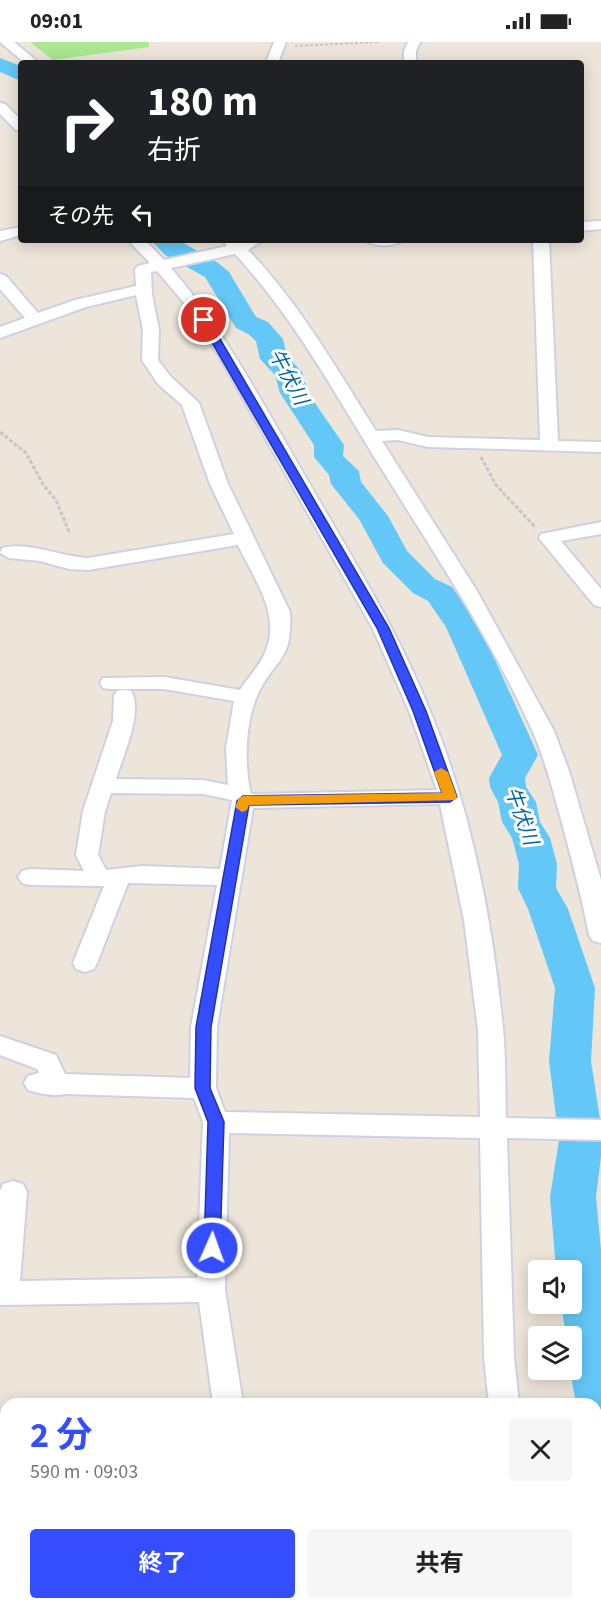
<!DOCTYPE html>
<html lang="ja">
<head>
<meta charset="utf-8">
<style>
  :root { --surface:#fff; --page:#f6f6f6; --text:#222; --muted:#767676; --accent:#344eff }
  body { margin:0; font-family:"Source Sans 3","Noto Sans JP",sans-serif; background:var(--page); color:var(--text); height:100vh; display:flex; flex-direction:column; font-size:22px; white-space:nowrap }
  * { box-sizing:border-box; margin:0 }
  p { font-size:20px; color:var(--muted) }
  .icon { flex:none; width:33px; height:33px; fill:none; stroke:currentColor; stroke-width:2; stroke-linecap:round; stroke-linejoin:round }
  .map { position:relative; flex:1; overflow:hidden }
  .panel { position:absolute; left:0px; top:1356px; width:602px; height:212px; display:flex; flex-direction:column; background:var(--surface); border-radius:18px 18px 0 0; box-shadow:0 3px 15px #0003 }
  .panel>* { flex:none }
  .guide { position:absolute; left:18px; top:18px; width:566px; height:183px; border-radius:6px; box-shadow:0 3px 15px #0003; background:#202124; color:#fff; overflow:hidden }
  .tools { position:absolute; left:528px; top:1218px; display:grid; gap:12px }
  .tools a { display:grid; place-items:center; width:54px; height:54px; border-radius:6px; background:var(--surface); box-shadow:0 3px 15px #0003; font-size:30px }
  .pin { position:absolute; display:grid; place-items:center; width:51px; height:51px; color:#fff; margin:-26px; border:3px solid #fff; border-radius:50%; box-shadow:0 2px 6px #0007 }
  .me { position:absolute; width:66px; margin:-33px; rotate:2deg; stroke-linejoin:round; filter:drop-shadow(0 0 4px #0008) }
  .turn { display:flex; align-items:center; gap:21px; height:126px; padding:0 30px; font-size:27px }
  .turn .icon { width:78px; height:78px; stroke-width:2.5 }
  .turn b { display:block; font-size:42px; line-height:51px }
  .then { display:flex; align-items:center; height:57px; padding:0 30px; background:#0003; gap:12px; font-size:22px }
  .round { display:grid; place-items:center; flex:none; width:63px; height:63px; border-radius:6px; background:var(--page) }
  .head { display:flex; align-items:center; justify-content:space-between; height:102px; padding:0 30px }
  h1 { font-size:36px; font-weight:700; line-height:45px; color:var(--accent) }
  .button { display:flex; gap:12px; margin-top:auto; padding:12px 30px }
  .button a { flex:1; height:69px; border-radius:6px; background:var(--accent); color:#fff; font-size:24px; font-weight:700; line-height:69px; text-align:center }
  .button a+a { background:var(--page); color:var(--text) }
  .status { display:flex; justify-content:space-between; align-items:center; height:42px; padding:0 30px; background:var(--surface); direction:ltr }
  .status svg { height:16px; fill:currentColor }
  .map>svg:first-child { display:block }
  .green { fill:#a9e890 }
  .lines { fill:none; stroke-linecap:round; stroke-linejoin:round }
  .river { fill:#63c8f8; fill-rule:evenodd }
  .minor-casing { stroke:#ced1e3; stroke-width:4 }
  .path-far1 { stroke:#c7c7c7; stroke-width:2; stroke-dasharray:3 2; stroke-linecap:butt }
  .path { stroke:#c7c7c7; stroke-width:3; stroke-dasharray:4 2; stroke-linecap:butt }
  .minor { fill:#fff; fill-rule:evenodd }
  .route { fill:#344eff; stroke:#2233a6; stroke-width:1.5 }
  .slow { fill:#f59e0b }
  .labels { text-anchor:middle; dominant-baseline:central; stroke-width:6; stroke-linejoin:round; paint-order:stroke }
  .water-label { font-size:20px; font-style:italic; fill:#0363a3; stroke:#fff }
</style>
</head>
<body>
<div class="status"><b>09:01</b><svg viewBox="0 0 49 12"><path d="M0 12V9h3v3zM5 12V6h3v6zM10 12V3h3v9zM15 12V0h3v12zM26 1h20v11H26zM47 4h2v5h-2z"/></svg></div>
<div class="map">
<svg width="601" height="1567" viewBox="0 0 601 1567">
  <rect width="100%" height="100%" fill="#ede5d9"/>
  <!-- green -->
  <path class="green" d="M 30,0 L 148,0 L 149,5 L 53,18 Z"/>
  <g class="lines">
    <!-- river -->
    <path class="river" d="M 0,16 L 21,24 L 21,39 L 0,30 Z
      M 151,198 L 178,198 L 217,220 L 229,230 L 256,275 L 268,280 L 283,297 L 287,314 L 302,330 L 308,351 L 344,403 L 343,414 L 359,429 L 361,440 L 388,474 L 407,509 L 435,537 L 452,545 L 480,585 L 538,713 L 525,736 L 526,745 L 536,760 L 540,780 L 550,796 L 557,822 L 556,846 L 568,867 L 595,946 L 591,1019 L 601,1084 L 601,1114 L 596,1155 L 601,1208 L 601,1507 L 596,1505 L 596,1362 L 576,1362 L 570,1328 L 572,1294 L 566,1294 L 561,1262 L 572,1262 L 572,1228 L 556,1228 L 550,1155 L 559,1098 L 549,1019 L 555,946 L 528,867 L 518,846 L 519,822 L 512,796 L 502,780 L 498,760 L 490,745 L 489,736 L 502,713 L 446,585 L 428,559 L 413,551 L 383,521 L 359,477 L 331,442 L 329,433 L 314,415 L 314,403 L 280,351 L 275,333 L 260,317 L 256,299 L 248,292 L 236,286 L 205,235 L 165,213 Z"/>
    <defs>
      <path id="minor" d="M 0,0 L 14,0 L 39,21 L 25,21 Z
        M 274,0 L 286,0 L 278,21 L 266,21 Z
        M 408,0 L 420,0 L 416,9 L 416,21 L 404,21 L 404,9 Z
        M 0,61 L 5,62 L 21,78 L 21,89 L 16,88 L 0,72 Z
        M 601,179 L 601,187 L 580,189 L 580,180 Z
        M 21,185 L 21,193 L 0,199 L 0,189 Z
        M 128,198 L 145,198 L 164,218 L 227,204 L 222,198 L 240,200 L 263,198 L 248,208 C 299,261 336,326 376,389 L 398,388 L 428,395 L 540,398 L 533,198 L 549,198 L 558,399 L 601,400 L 601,410 L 428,405 L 398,398 L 382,399 L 477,549 L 554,689 L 569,729 L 601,838 L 601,901 L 593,899 L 589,893 C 581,851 570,811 559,770 C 551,742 544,714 532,688 C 489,592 428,502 373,413 C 331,344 290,271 235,212 L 171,226 C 225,289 263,362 305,434 C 349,511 397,586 430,669 C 471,767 493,881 503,987 C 506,1016 505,1046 506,1076 L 601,1078 L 601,1098 L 507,1096 L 514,1315 L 519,1362 L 489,1362 L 484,1315 L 480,1096 L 229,1091 L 225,1248 L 243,1362 L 213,1362 L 199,1260 L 0,1263 L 0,1149 L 3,1142 L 13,1139 L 23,1142 L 27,1150 L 20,1239 L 197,1236 L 203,1080 L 194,1056 L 65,1052 C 55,1055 38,1051 28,1048 L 24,1041 L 28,1034 L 39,1031 L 37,1027 L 0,1013 L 0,994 L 56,1013 L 65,1032 L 190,1036 L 191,985 L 217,843 L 128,841 L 97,921 L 94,927 L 85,930 L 76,927 L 73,921 L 104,844 L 30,843 L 22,841 L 18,835 L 22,829 L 30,827 L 84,829 L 76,813 L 83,769 L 113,679 L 114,654 L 117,649 L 124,648 L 131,649 C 144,669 122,716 116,737 L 203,738 L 228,743 L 226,706 L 234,659 L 164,647 L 110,647 L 103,646 L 100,641 L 103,636 L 164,635 L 240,648 C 248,635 261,623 266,608 C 281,572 253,535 238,503 L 88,528 L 69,527 L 40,519 L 9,516 L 0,511 L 2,506 C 30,499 60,515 88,516 L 234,492 L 210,442 L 182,363 L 158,342 L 142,318 L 143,288 L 136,253 L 86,265 L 0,296 L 0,285 L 25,276 L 0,247 L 0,232 L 6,234 L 38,271 L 75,258 L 136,244 L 135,227 L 138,224 L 150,221 ZM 157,229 L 186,263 L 219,314 L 373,587 L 409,669 L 437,748 L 251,752 C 244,723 245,682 257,654 C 274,616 293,621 290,570 L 228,442 L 199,361 L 170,334 L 158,318 L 159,288 L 152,252 L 151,230 ZM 111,751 L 203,752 L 232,758 L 220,827 L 143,824 L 106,828 L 98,813 L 105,769 ZM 440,762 L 464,878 L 478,988 L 480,1075 L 225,1070 L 216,1046 L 217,985 L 253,766 Z
        M 365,198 L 403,198 C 395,205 373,205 365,198 Z
        M 601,480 L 601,492 L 561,499 L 601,547 L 601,565 L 594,563 L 539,496 L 541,492 Z
        M 0,1371 L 6,1373 L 6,1399 L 0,1397 Z
        M 200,1562 L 232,1562 L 230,1567 L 198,1567 Z
        M 520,1562 L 552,1562 L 553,1567 L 521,1567 Z"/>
    </defs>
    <!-- minor casing -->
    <use href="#minor" class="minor-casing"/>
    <!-- path-far1 -->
    <path class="path-far1" d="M 295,4 L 378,0"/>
    <!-- path -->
    <path class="path" d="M 0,390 L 26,411 L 44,444 L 56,458 L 70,492
      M 481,415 L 496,443 L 536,486"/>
    <!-- minor -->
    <use href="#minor" class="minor"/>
  </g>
  <!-- route -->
  <path class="route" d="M 204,275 L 209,278 L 389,586 L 426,669 L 457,755 L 450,760 L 249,763 L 211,985 L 210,1046 L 224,1080 L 220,1206 L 218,1211 L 212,1213 L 206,1211 L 204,1206 L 208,1080 L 195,1046 L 196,985 L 237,759 L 243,754 L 442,751 L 413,669 L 377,586 L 199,278 Z"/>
  <!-- slow -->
  <path class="slow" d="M 441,726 L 448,730 L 457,755 L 455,758 L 249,763 L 247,768 L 242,770 L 235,765 L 239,756 L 243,754 L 442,751 L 434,730 Z"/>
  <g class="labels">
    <!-- water labels -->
    <g class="water-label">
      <text transform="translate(288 335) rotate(62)">牛伏川</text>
      <text transform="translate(521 774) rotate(70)">牛伏川</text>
    </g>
  </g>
</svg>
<div class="tools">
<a><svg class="icon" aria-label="sound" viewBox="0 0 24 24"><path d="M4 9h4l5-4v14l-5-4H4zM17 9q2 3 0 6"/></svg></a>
<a><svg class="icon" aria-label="layers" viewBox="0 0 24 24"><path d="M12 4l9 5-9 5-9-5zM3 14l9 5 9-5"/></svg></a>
</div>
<div class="pin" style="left:204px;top:278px;background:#d93025"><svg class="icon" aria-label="arrive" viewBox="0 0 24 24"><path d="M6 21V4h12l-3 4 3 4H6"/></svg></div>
<svg class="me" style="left:212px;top:1206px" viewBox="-20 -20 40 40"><circle r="17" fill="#344eff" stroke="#fff" stroke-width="3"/><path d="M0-11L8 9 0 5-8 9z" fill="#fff"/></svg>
<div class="guide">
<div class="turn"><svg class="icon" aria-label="right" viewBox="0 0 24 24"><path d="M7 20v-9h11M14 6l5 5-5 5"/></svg><div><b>180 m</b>右折</div></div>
<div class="then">その先<svg class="icon" aria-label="left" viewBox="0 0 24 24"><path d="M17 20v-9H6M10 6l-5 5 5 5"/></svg></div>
</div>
<section class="panel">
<div class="head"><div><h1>2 分</h1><p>590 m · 09:03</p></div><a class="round"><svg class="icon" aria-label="close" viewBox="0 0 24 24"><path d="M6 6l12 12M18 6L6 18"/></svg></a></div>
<div class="button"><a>終了</a><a>共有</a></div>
</section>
</div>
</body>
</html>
